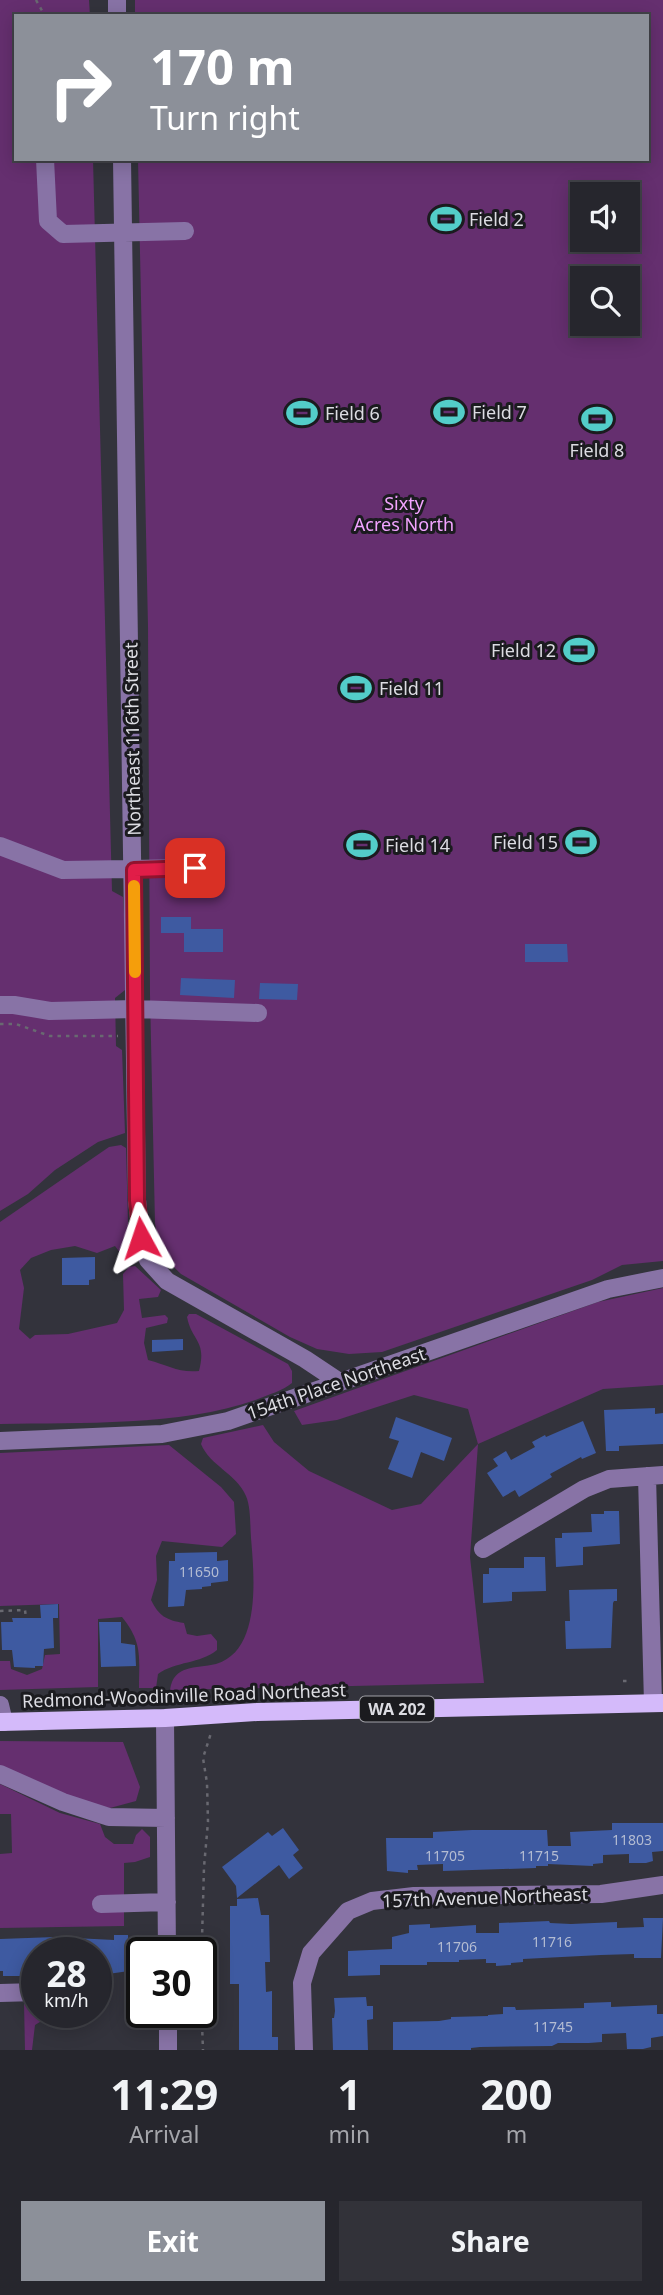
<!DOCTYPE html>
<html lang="en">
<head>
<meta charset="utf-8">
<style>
  :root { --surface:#26262d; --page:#323239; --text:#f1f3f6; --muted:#a4a5aa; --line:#424349; --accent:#8c9099 }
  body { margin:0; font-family:"Noto Sans",sans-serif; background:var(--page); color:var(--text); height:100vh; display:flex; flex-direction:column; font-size:26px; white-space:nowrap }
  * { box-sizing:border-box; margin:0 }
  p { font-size:23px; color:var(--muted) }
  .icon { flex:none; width:38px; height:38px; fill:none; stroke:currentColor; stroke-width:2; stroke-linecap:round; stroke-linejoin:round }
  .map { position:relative; height:2050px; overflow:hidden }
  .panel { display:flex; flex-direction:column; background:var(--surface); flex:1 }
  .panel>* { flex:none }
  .banner { position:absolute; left:14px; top:14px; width:635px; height:147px; border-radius:0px; box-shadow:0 4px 18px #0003,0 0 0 2px var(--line); background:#8c9099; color:#fff; overflow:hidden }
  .fabs { position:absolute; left:570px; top:182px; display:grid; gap:14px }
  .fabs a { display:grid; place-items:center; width:70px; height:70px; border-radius:0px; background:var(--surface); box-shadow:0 4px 18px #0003,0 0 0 2px var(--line); font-size:35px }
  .speed { position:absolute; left:21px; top:1937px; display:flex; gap:14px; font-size:35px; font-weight:700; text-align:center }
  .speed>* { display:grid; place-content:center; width:91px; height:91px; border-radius:50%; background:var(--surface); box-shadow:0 4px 18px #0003,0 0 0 2px var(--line); line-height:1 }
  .speed small { font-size:18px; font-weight:400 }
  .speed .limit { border:4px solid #111; border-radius:10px; background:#fff; color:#111 }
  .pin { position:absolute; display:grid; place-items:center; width:60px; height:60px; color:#fff; margin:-30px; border-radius:14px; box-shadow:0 4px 10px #0006 }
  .me { position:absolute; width:77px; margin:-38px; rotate:355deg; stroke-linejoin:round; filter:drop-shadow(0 0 5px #0008) }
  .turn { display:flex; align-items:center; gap:24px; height:147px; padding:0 21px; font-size:32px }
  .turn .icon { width:91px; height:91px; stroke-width:2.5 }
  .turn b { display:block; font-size:49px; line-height:60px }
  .eta { display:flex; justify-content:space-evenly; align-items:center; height:119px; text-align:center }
  .eta b { font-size:42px; font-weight:700; line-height:49px }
  .action { display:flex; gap:14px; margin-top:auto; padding:14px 21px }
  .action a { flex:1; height:80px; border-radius:0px; background:var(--accent); color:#fff; font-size:28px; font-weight:700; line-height:80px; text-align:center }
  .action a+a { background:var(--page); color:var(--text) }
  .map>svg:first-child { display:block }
  .green { fill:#652f6f; fill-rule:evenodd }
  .building { fill:#3e5aa1 }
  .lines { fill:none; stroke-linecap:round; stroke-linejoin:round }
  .path { stroke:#696971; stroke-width:2.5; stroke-dasharray:3.5 5; stroke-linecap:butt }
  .minor { stroke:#8873a6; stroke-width:18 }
  .major { stroke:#d4bafa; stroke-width:18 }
  .route-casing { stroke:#92132f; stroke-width:18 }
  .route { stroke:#e11d48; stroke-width:12 }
  .slow { stroke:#f59e0b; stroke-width:12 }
  .labels { text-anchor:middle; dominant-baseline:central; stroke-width:6; stroke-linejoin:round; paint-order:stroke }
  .number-label { font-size:14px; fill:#b4bcd2 }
  .shield { fill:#1b1b1f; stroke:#a2a2a8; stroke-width:2 }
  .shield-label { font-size:16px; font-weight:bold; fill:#dcdce2 }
  .poi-label { font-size:18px; fill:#dcdce2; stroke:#1b1b1f; text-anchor:start }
  .park-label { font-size:18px; fill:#f2a4ff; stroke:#1b1b1f }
  .street-label { font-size:18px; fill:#dcdce2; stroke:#1b1b1f }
</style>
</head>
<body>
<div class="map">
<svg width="663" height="2050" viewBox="0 0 663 2050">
  <rect width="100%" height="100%" fill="#33333c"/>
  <!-- green -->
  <path class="green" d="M 0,0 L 89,0 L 90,16 L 16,16 L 16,159 L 93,159 L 112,891 L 123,897 L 125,932 L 125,990 L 115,998 L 116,1046 L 122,1050 L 125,1133 L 98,1142 L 55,1170 L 28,1194 L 0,1211 Z
    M 135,0 L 663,0 L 663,1261 L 622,1265 L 592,1280 L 382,1352 L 349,1354 L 317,1349 L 290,1337 L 181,1274 C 163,1257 159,1247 155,1223 L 150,995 L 148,626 L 138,159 L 648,159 L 648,16 L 135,16 ZM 583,194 L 628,194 L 628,240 L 583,240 ZM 583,278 L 628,278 L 628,324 L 583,324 Z
    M 121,1145 L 126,1148 L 128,1223 L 132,1246 L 128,1252 L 121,1254 L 115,1246 L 97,1253 L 75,1246 L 51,1250 L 31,1258 L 20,1270 L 24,1288 L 19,1329 L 30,1339 L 35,1335 L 68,1334 L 117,1323 L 124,1310 L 123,1274 L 129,1267 L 135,1266 L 161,1290 L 158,1297 L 139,1299 L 142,1318 L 165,1315 L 168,1318 L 167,1323 L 146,1328 L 144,1343 L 148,1360 C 168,1365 178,1373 199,1371 C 207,1340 192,1342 187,1317 L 189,1314 L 196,1314 L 288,1364 L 292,1371 L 292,1383 C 282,1391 270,1394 258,1399 C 181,1427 81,1422 0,1424 L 0,1222 L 109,1147 Z
    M 663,1288 L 663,1385 L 603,1389 L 478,1444 L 470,1557 L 484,1683 L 170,1690 C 174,1664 195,1669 216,1664 C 262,1651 254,1574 251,1538 C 250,1525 251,1508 246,1496 C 236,1473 210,1466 201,1444 L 203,1438 L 263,1425 L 274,1442 L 309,1471 L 392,1510 L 421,1504 L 478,1444 L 468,1409 L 414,1395 L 337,1420 L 302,1425 L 294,1411 L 598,1302 Z
    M 169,1445 L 221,1487 L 234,1502 L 236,1534 L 222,1547 L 162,1541 L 156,1556 L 157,1580 L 151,1600 C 159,1616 166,1620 184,1623 L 187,1634 L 197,1636 L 211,1634 L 217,1641 L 217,1650 C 200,1664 176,1661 158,1674 L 156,1688 L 139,1688 C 139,1657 143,1643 122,1617 L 98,1619 L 98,1687 L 0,1690 L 0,1661 L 10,1661 L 11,1669 L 27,1675 L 42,1669 L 45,1655 L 60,1654 L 59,1604 L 0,1606 L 0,1453 Z
    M 0,1741 L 123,1742 L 140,1787 L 136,1801 L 110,1808 L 84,1804 L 0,1766 Z
    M 0,1784 L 60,1813 L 100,1824 L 105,1837 L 114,1844 L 133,1844 L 136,1835 L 142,1829 L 150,1837 L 150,1857 L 135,1862 L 124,1863 L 124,1926 L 0,1928 L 0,1854 L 12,1853 L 11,1814 L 0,1814 Z
    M 24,2003 L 37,2003 L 37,2012 L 96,2012 L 70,2023 L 48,2017 L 35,2025 L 32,2050 L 25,2050 Z"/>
  <!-- building -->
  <path class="building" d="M 161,917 L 191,917 L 191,929 L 223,929 L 223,952 L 184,952 L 184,933 L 161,933 Z
    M 525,944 L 567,944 L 568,962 L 525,962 Z
    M 181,978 L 235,980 L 234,998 L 180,995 Z
    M 260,983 L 298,984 L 297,1000 L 259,999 Z
    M 95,1257 L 95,1279 L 89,1280 L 89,1285 L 62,1285 L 62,1258 Z
    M 183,1339 L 183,1350 L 152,1352 L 152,1340 Z
    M 655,1408 L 655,1414 L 663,1413 L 663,1444 L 619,1446 L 619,1451 L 606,1451 L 604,1410 Z
    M 396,1417 L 452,1438 L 444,1461 L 421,1452 L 412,1478 L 388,1469 L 399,1441 L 389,1438 Z
    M 583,1421 L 596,1453 L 582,1459 L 581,1457 L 550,1474 L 552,1477 L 519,1497 L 515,1490 L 503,1497 L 487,1473 L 498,1466 L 493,1459 L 506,1451 L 511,1460 L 535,1447 L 532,1442 L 545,1435 L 546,1437 Z
    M 604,1511 L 619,1511 L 620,1544 L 583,1547 L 583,1565 L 556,1567 L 555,1538 L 562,1538 L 562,1533 L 592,1532 L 591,1514 L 604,1514 Z
    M 217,1552 L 217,1561 L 228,1560 L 228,1581 L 211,1583 L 211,1586 L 202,1587 L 202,1589 L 186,1590 L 184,1606 L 168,1607 L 169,1561 L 175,1561 L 175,1553 Z
    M 524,1557 L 545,1557 L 546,1591 L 512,1592 L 512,1601 L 483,1603 L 483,1574 L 489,1574 L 489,1568 L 524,1568 Z
    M 617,1589 L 617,1601 L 614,1601 L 613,1603 L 611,1648 L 566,1649 L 565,1621 L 570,1621 L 569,1590 Z
    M 58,1604 L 58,1618 L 53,1618 L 54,1648 L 44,1649 L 43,1666 L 35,1666 L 35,1668 L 14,1667 L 12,1650 L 2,1650 L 1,1622 L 13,1622 L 12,1618 L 41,1618 L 40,1605 Z
    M 99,1622 L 121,1622 L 121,1643 L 135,1645 L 136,1666 L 101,1667 Z
    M 612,1823 L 663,1823 L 663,1851 L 652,1852 L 653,1861 L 646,1863 L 629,1863 L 629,1854 L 603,1855 L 603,1863 L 593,1864 L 593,1866 L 548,1864 L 548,1866 L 536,1866 L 536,1868 L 443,1871 L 443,1864 L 417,1865 L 418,1870 L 408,1870 L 408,1873 L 387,1871 L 386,1838 L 433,1838 L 433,1832 L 472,1830 L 547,1830 L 548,1846 L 571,1846 L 570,1832 L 612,1830 Z
    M 283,1828 L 299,1850 L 293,1855 L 303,1868 L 289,1879 L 279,1865 L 237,1898 L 236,1886 L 222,1867 L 268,1832 L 272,1836 Z
    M 258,1898 L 261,1915 L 269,1915 L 270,1962 L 265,1962 L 266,1992 L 272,1991 L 272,2037 L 278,2037 L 278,2050 L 239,2050 L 239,1984 L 230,1984 L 230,1906 L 237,1906 L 237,1899 Z
    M 643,1918 L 663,1918 L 661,1958 L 634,1958 L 634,1954 L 601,1955 L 523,1959 L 523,1962 L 511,1963 L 511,1965 L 496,1966 L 496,1963 L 486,1963 L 486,1959 L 459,1960 L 459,1962 L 427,1962 L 427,1965 L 380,1965 L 380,1975 L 348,1976 L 348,1951 L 392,1949 L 392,1937 L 409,1933 L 409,1925 L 430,1924 L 430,1928 L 476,1925 L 476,1933 L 499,1933 L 499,1923 L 549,1921 L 550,1923 L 571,1924 L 617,1922 L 617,1928 L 644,1927 Z
    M 114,1935 L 128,1935 L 129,1971 L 101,1975 L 100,1953 L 37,1953 L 37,1976 L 3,1976 L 3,1971 L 0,1971 L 0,1939 L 55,1937 L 114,1940 Z
    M 366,1997 L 367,2006 L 373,2006 L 373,2019 L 367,2020 L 368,2050 L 333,2050 L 332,2018 L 334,2018 L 335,2011 L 334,1998 Z
    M 611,2002 L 611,2007 L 657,2005 L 657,2014 L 663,2014 L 663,2036 L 651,2038 L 651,2047 L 643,2049 L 627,2049 L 626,2033 L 602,2034 L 602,2042 L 589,2043 L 558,2043 L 552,2046 L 480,2047 L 471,2048 L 471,2050 L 393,2050 L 393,2022 L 439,2021 L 451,2019 L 451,2017 L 488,2016 L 488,2015 L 503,2014 L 503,2007 L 515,2007 L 516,2010 L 584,2008 L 584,2003 Z"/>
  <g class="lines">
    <!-- path -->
    <path class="path" d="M 36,0 L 45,16
      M 0,1024 L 16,1024 L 50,1036 L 118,1036
      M 0,1611 L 25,1610 L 26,1618
      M 623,1681 L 629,1681
      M 142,1698 L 143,1694
      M 201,1975 L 204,1867 L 208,1822 L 207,1783 L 203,1758 L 211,1733
      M 201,1998 L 203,2050"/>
    <!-- minor -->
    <path class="minor" d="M 117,0 L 117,16
      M 45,159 L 48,221 L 63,234 L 185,231
      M 122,159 L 137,1200 L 141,1238 L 148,1260 L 167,1281 L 305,1359 L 338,1381
      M 0,846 L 63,870 L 195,868
      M 0,1005 L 14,1005 L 50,1011 L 135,1009 L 258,1013
      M 0,1441 L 162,1434 L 228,1421 L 608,1289 L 663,1278
      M 647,1476 L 653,1703
      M 483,1549 L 584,1489 L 609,1479 L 663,1475
      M 0,1705 L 4,1722
      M 165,1718 L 167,1953
      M 0,1774 L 63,1802 L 109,1817 L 166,1818
      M 101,1904 L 167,1902
      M 96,1991 L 98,1991
      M 0,1993 L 37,1992
      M 168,2012 L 168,2050
      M 304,2050 L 302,1983 L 311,1953 L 348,1911 L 372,1901 L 414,1896 L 601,1894 L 663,1885"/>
    <!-- major -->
    <path class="major" d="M 0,1722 L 165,1718 L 257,1712 L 663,1703"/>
  </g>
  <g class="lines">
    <defs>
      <path id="route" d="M 141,1238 L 137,1200 L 134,870 L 195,868"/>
    </defs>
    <!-- route casing -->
    <use href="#route" class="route-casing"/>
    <!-- route -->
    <use href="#route" class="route"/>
    <!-- slow -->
    <path class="slow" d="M 134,886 L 135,972"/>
  </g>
  <!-- icons -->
  <defs>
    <symbol id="stadium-bare" viewBox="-9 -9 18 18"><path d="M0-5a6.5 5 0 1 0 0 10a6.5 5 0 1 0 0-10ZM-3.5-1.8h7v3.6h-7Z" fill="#53cdc9" stroke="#1b1b1f" stroke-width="2.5" paint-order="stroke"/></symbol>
  </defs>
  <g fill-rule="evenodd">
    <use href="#stadium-bare" x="424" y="197" width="44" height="44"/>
    <use href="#stadium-bare" x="427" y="390" width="44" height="44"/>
    <use href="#stadium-bare" x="280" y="391" width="44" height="44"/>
    <use href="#stadium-bare" x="575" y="397" width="44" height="44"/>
    <use href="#stadium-bare" x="557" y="628" width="44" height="44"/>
    <use href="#stadium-bare" x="334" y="666" width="44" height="44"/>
    <use href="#stadium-bare" x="559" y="820" width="44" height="44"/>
    <use href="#stadium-bare" x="340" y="823" width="44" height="44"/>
  </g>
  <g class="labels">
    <!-- number labels -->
    <g class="number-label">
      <text x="199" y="1571">11650</text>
      <text x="632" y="1839">11803</text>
      <text x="445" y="1855">11705</text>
      <text x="539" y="1855">11715</text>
      <text x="552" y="1941">11716</text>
      <text x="457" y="1946">11706</text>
      <text x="553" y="2026">11745</text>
    </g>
    <!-- shield labels -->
    <rect class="shield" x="360" y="1696.5" width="74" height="25" rx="5"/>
    <g class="shield-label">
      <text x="397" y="1709">WA 202</text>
    </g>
    <!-- poi labels -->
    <g class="poi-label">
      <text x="469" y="219">Field 2</text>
      <text x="472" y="412">Field 7</text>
      <text x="325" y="413">Field 6</text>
      <text x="597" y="450" text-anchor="middle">Field 8</text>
      <text x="556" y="650" text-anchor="end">Field 12</text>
      <text x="379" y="688">Field 11</text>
      <text x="558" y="842" text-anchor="end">Field 15</text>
      <text x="385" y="845">Field 14</text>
    </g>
    <!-- park labels -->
    <g class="park-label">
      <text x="404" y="503">Sixty<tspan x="404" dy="21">Acres North</tspan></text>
    </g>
    <!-- street labels -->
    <g class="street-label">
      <text transform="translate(132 739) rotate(-91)">Northeast 116th Street</text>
      <text transform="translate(336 1383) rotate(-19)">154th Place Northeast</text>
      <text transform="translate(184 1695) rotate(-2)">Redmond-Woodinville Road Northeast</text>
      <text transform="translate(485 1897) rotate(-2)">157th Avenue Northeast</text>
    </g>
  </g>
</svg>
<div class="fabs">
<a><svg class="icon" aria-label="sound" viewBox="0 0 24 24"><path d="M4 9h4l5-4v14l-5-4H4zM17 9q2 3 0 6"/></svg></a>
<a><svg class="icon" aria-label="search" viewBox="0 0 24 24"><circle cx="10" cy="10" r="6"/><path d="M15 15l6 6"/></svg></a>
</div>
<div class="speed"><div>28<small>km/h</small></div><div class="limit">30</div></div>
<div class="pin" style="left:195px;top:868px;background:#d93025"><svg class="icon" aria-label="arrive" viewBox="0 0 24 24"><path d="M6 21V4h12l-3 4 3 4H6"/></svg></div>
<svg class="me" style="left:141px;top:1238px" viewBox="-20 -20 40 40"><path d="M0-17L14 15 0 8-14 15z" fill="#e11d48" stroke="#fff" stroke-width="4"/></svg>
<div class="banner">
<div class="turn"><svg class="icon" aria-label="right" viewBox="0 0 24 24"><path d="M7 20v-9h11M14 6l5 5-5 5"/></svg><div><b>170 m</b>Turn right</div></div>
</div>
</div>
<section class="panel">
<div class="eta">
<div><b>11:29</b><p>Arrival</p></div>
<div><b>1</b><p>min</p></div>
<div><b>200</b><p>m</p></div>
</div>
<div class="action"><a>Exit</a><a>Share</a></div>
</section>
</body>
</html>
